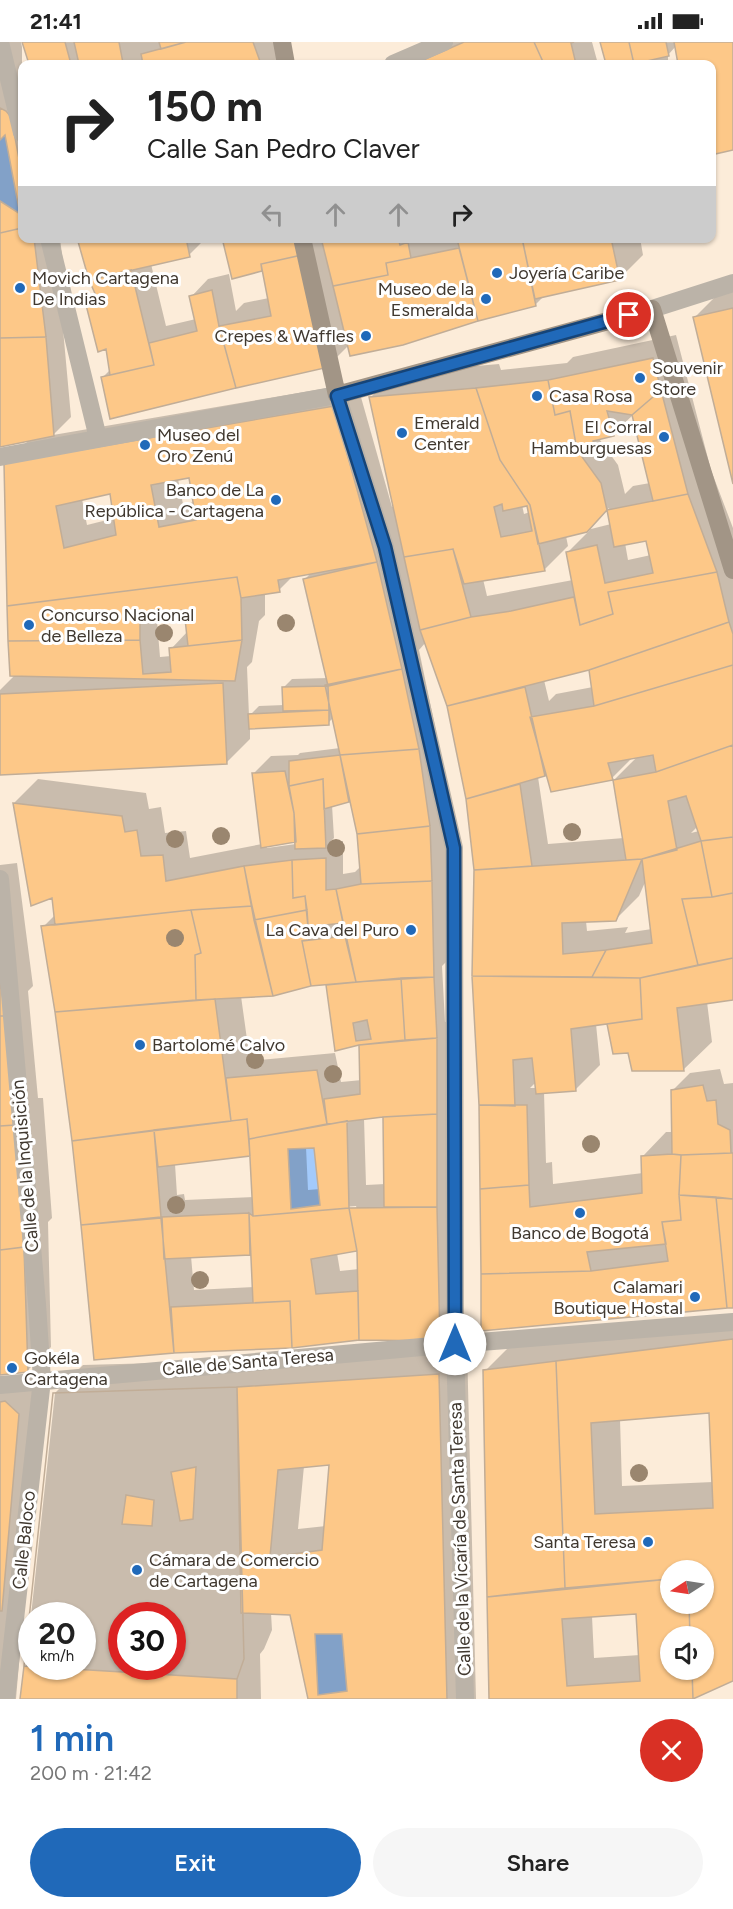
<!DOCTYPE html>
<html lang="en">
<head>
<meta charset="utf-8">
<style>
  :root { --surface:#fff; --page:#f6f6f6; --text:#222; --muted:#767676; --accent:#2069b9 }
  body { margin:0; font-family:Figtree,sans-serif; background:var(--page); color:var(--text); height:100vh; display:flex; flex-direction:column; font-size:22px; white-space:nowrap }
  * { box-sizing:border-box; margin:0 }
  p { font-size:20px; color:var(--muted) }
  .icon { flex:none; width:33px; height:33px; fill:none; stroke:currentColor; stroke-width:2; stroke-linecap:round; stroke-linejoin:round }
  .map { position:relative; height:1657px; overflow:hidden }
  .sheet { display:flex; flex-direction:column; background:var(--surface); flex:1 }
  .sheet>* { flex:none }
  .guide { position:absolute; left:18px; top:18px; width:698px; height:183px; border-radius:12px; box-shadow:0 2px 4px #0004; background:#fff; color:var(--text); overflow:hidden }
  .needle { width:39px; rotate:258deg }
  .tools { position:absolute; left:660px; top:1518px; display:grid; gap:12px }
  .tools a { display:grid; place-items:center; width:54px; height:54px; border-radius:50%; background:var(--surface); box-shadow:0 2px 4px #0004; font-size:30px }
  .speed { position:absolute; left:18px; top:1560px; display:flex; gap:12px; font-size:30px; font-weight:700; text-align:center }
  .speed>* { display:grid; place-content:center; width:78px; height:78px; border-radius:50%; background:var(--surface); box-shadow:0 2px 4px #0004; line-height:1 }
  .speed small { font-size:15px; font-weight:400 }
  .speed .limit { border:9px solid #d22; background:#fff; color:#111 }
  .pin { position:absolute; display:grid; place-items:center; width:51px; height:51px; color:#fff; margin:-26px; border:3px solid #fff; border-radius:50%; box-shadow:0 2px 6px #0007 }
  .me { position:absolute; width:66px; margin:-33px; rotate:0deg; stroke-linejoin:round; filter:drop-shadow(0 0 4px #0008) }
  .turn { display:flex; align-items:center; gap:21px; height:126px; padding:0 30px; font-size:27px }
  .turn .icon { width:78px; height:78px; stroke-width:2.5 }
  .turn b { display:block; font-size:42px; line-height:51px }
  .lanes { display:flex; align-items:center; height:57px; padding:0 30px; background:#0003; justify-content:center; gap:30px; direction:ltr }
  .lanes .off { opacity:.35 }
  .round { display:grid; place-items:center; flex:none; width:63px; height:63px; border-radius:32px; background:var(--page) }
  .summary { display:flex; align-items:center; justify-content:space-between; height:102px; padding:0 30px }
  h1 { font-size:36px; font-weight:600; line-height:45px; color:var(--accent) }
  .action { display:flex; gap:12px; margin-top:auto; padding:12px 30px }
  .action a { flex:1; height:69px; border-radius:36px; background:var(--accent); color:#fff; font-size:24px; font-weight:600; line-height:69px; text-align:center }
  .action a+a { background:var(--page); color:var(--text) }
  .status { display:flex; justify-content:space-between; align-items:center; height:42px; padding:0 30px; background:var(--surface); direction:ltr }
  .status svg { height:16px; fill:currentColor }
  .map>svg:first-child { display:block }
  .water { fill:#a3cafb }
  .shadow { fill:#0003; fill-rule:evenodd }
  .building { fill:#fdc888; stroke:#c1ad97; stroke-width:1.5; fill-rule:evenodd }
  .lines { fill:none; stroke-linecap:round; stroke-linejoin:round }
  .street { stroke:#bbb3a8; stroke-width:18 }
  .secondary { stroke:#a29586; stroke-width:18 }
  .tree { fill:#9a866f }
  .route-casing { stroke:#154478; stroke-width:15 }
  .route { stroke:#2069b9; stroke-width:10 }
  .poi-dot { fill:#2069b9; stroke:#fff; stroke-width:2 }
  .labels { text-anchor:middle; dominant-baseline:central; stroke-width:6; stroke-linejoin:round; paint-order:stroke }
  .poi-label { font-size:18px; fill:#40382f; stroke:#fff; text-anchor:start }
  .street-label { font-size:18px; fill:#40382f; stroke:#fff }
</style>
</head>
<body>
<div class="status"><b>21:41</b><svg viewBox="0 0 49 12"><path d="M0 12V9h3v3zM5 12V6h3v6zM10 12V3h3v9zM15 12V0h3v12zM26 1h20v11H26zM47 4h2v5h-2z"/></svg></div>
<div class="map">
<svg width="733" height="1657" viewBox="0 0 733 1657">
  <rect width="100%" height="100%" fill="#fcecd9"/>
  <!-- water -->
  <path class="water" d="M 5,93 L 20,172 L 0,159 L 0,98 Z
    M 314,1106 L 320,1163 L 291,1167 L 288,1107 Z
    M 315,1592 L 342,1592 L 347,1649 L 318,1653 Z"/>
  <!-- shadow -->
  <path class="shadow" d="M 0,0 L 21,0 L 22,5 L 22,196 L 60,196 L 69,270 L 62,276 L 71,375 L 53,393 L 357,341 L 392,465 L 394,464 L 371,355 L 395,331 L 499,322 L 501,328 L 567,321 L 573,315 L 676,293 L 711,428 L 733,486 L 733,957 L 707,960 L 712,1000 L 683,1028 L 629,1009 L 609,983 L 612,979 L 596,982 L 600,1023 L 576,1047 L 544,1050 L 546,1121 L 552,1120 L 553,1142 L 643,1131 L 643,1114 L 666,1090 L 673,1090 L 673,1048 L 690,1031 L 720,1027 L 724,1042 L 733,1041 L 733,1264 L 483,1288 L 481,1063 L 474,934 L 476,828 L 467,757 L 448,664 L 426,600 L 419,608 L 436,689 L 457,909 L 442,924 L 445,980 L 454,979 L 463,1273 L 440,1297 L 359,1296 L 174,1309 L 96,1317 L 74,1097 L 43,885 L 56,872 L 54,854 L 32,862 L 14,761 L 38,737 L 146,751 L 149,767 L 161,765 L 165,791 L 186,789 L 190,816 L 262,802 L 254,731 L 271,714 L 298,713 L 300,711 L 340,706 L 333,676 L 328,681 L 250,685 L 250,697 L 226,721 L 0,731 L 0,648 L 15,633 L 6,421 L 29,398 L 0,404 ZM 634,372 L 650,441 L 633,444 L 625,452 L 618,423 L 600,398 L 603,395 L 613,392 ZM 190,434 L 195,460 L 183,462 L 178,437 ZM 111,450 L 115,476 L 87,483 L 82,457 ZM 529,462 L 530,470 L 524,472 L 522,463 ZM 609,466 L 611,482 L 587,488 ZM 590,488 L 567,511 L 573,538 L 487,554 L 483,537 L 544,528 L 568,504 L 566,494 ZM 647,497 L 651,513 L 628,518 L 625,501 ZM 312,530 L 305,537 L 328,636 L 292,637 L 283,646 L 284,663 L 259,664 L 249,674 L 247,625 L 252,620 L 259,579 L 265,573 L 265,551 L 279,548 L 294,533 ZM 185,566 L 188,589 L 171,607 L 171,614 L 160,615 L 157,579 L 163,570 ZM 590,626 L 593,645 L 556,652 L 549,659 L 544,638 ZM 633,715 L 637,715 L 614,738 L 624,796 L 548,802 L 538,735 L 547,730 L 612,736 ZM 350,757 L 358,792 L 361,824 L 355,830 L 343,832 L 343,799 L 330,800 L 334,796 L 332,763 ZM 698,784 L 699,789 L 691,791 ZM 296,798 L 296,802 L 267,806 L 266,804 ZM 646,838 L 652,887 L 625,891 L 628,885 L 587,889 L 586,879 L 615,878 L 639,854 ZM 328,941 L 336,1007 L 361,1002 L 362,1038 L 341,1040 L 335,1011 L 250,1019 L 241,954 ZM 536,1040 L 537,1046 L 530,1046 ZM 385,1074 L 385,1142 L 366,1143 L 364,1076 ZM 316,1104 L 320,1147 L 308,1148 L 306,1105 ZM 251,1113 L 254,1155 L 185,1158 L 184,1152 L 177,1153 L 175,1122 ZM 356,1164 L 357,1167 L 267,1171 ZM 358,1208 L 359,1227 L 340,1229 L 337,1211 ZM 252,1209 L 254,1245 L 194,1248 L 191,1214 L 249,1211 Z
    M 24,0 L 285,0 L 293,22 L 31,22 Z
    M 437,0 L 592,0 L 598,22 L 388,22 Z
    M 601,0 L 733,0 L 733,106 L 711,111 L 711,22 L 680,22 L 676,4 L 668,13 L 668,22 L 607,22 Z
    M 80,196 L 206,196 L 189,213 L 151,222 L 166,284 L 196,277 L 191,255 L 208,237 L 229,232 L 236,269 L 244,261 L 269,256 L 263,227 L 233,235 L 224,196 L 428,196 L 425,200 L 441,196 L 640,196 L 643,213 L 619,237 L 545,253 L 536,262 L 478,278 L 402,302 L 349,303 L 328,324 L 103,335 L 111,327 L 107,305 L 87,260 L 96,250 Z
    M 733,245 L 733,434 L 695,275 L 723,247 Z
    M 17,821 L 33,944 L 28,949 L 38,1056 L 43,1056 L 52,1176 L 48,1180 L 51,1305 L 27,1329 L 0,1331 L 0,823 Z
    M 733,1273 L 733,1638 L 690,1657 L 490,1657 L 485,1329 L 509,1305 ZM 710,1370 L 713,1440 L 622,1444 L 620,1377 ZM 670,1528 L 704,1528 L 704,1562 L 670,1562 ZM 638,1570 L 640,1613 L 594,1616 L 592,1574 ZM 670,1594 L 704,1594 L 704,1628 L 670,1628 Z
    M 467,1305 L 476,1657 L 309,1657 L 291,1572 L 271,1571 L 272,1588 L 264,1607 L 260,1612 L 261,1657 L 22,1657 L 55,1351 L 83,1323 L 266,1318 ZM 330,1421 L 326,1484 L 298,1487 L 304,1424 ZM 32,1574 L 82,1574 L 82,1624 L 32,1624 ZM 122,1574 L 172,1574 L 172,1624 L 122,1624 Z
    M 0,1338 L 42,1348 L 16,1657 L 0,1657 Z"/>
  <!-- building -->
  <path class="building" d="M 22,0 L 65,0 L 71,22 L 29,22 Z
    M 74,0 L 119,0 L 123,21 L 79,22 Z
    M 159,0 L 186,0 L 161,7 Z
    M 186,0 L 253,0 L 261,22 L 143,22 L 141,12 Z
    M 464,0 L 534,0 L 544,22 L 414,22 Z
    M 534,0 L 574,0 L 571,1 L 576,22 L 544,22 Z
    M 600,0 L 629,0 L 634,22 L 648,19 L 649,22 L 606,22 Z
    M 629,0 L 666,0 L 669,14 L 634,22 Z
    M 674,0 L 733,0 L 733,108 L 711,113 L 711,22 L 678,22 Z
    M 0,66 L 6,69 L 11,75 L 22,132 L 22,186 L 0,191 L 0,159 L 20,172 L 5,93 L 0,98 Z
    M 22,186 L 22,196 L 34,196 L 46,295 L 0,296 L 0,191 Z
    M 77,196 L 186,196 L 190,215 L 89,238 Z
    M 222,196 L 296,196 L 302,213 L 261,222 L 262,229 L 232,237 Z
    M 321,196 L 398,196 L 400,203 L 408,200 L 411,216 L 386,221 L 388,233 L 333,244 Z
    M 461,196 L 522,196 L 536,264 L 478,279 L 457,197 Z
    M 522,196 L 611,196 L 620,238 L 535,257 Z
    M 459,206 L 478,279 L 403,303 L 350,314 L 333,244 L 388,233 L 386,221 Z
    M 302,213 L 329,325 L 236,346 L 219,284 L 271,274 L 261,222 Z
    M 131,228 L 154,323 L 110,333 L 106,307 L 98,310 L 85,259 L 97,256 L 89,238 Z
    M 212,248 L 219,284 L 236,346 L 110,377 L 101,335 L 154,323 L 149,301 L 197,289 L 189,254 Z
    M 733,266 L 733,442 L 693,275 Z
    M 46,295 L 54,394 L 0,405 L 0,296 Z
    M 653,316 L 661,348 L 632,373 L 607,369 L 614,394 L 593,399 L 595,405 L 577,408 L 570,369 L 555,373 L 548,338 Z
    M 548,338 L 555,373 L 570,369 L 577,408 L 601,441 L 607,468 L 587,490 L 538,502 L 530,463 L 500,418 L 476,346 Z
    M 476,346 L 500,418 L 530,463 L 545,529 L 464,542 L 453,507 L 404,515 L 369,355 ZM 502,462 L 503,469 L 527,464 L 532,489 L 501,495 L 494,465 Z
    M 661,348 L 688,452 L 653,459 L 632,373 Z
    M 334,364 L 377,520 L 278,538 L 280,550 L 241,556 L 237,535 L 7,564 L 4,421 ZM 189,436 L 196,478 L 159,485 L 151,443 ZM 110,452 L 116,493 L 64,506 L 56,464 Z
    M 688,452 L 717,530 L 608,550 L 613,572 L 580,583 L 566,510 L 597,503 L 605,541 L 653,531 L 646,499 L 614,505 L 607,468 Z
    M 453,507 L 471,575 L 420,588 L 404,515 Z
    M 377,520 L 402,627 L 328,644 L 303,537 Z
    M 717,530 L 729,580 L 589,628 L 447,664 L 420,588 L 471,575 L 511,569 L 574,555 L 580,583 L 613,572 L 608,550 Z
    M 237,535 L 241,556 L 242,598 L 188,604 L 184,568 L 140,576 L 140,598 L 8,599 L 7,564 Z
    M 729,580 L 733,592 L 733,623 L 594,664 L 589,628 Z
    M 140,598 L 143,632 L 171,630 L 169,606 L 242,598 L 235,639 L 10,634 L 8,599 Z
    M 733,623 L 733,703 L 656,730 L 653,713 L 608,721 L 613,738 L 551,750 L 530,675 L 594,664 Z
    M 402,627 L 419,707 L 340,713 L 325,643 Z
    M 223,641 L 227,722 L 0,733 L 0,652 Z
    M 328,644 L 329,668 L 283,669 L 282,645 Z
    M 525,645 L 545,734 L 466,757 L 447,664 Z
    M 329,668 L 329,683 L 249,687 L 248,672 Z
    M 733,703 L 733,795 L 701,799 L 686,754 L 668,759 L 677,808 L 642,817 L 626,818 L 613,738 L 656,730 Z
    M 419,707 L 430,784 L 357,792 L 340,713 Z
    M 340,713 L 349,760 L 324,767 L 323,737 L 289,744 L 289,719 Z
    M 285,729 L 294,771 L 296,800 L 261,806 L 252,731 Z
    M 323,737 L 326,806 L 295,807 L 294,771 L 289,744 Z
    M 520,742 L 532,824 L 474,828 L 466,757 Z
    M 13,761 L 122,774 L 125,790 L 137,788 L 141,814 L 163,813 L 166,839 L 244,824 L 252,864 L 191,868 L 55,883 L 52,856 L 31,864 Z
    M 430,784 L 432,839 L 361,842 L 357,792 Z
    M 733,795 L 733,851 L 712,855 L 701,799 Z
    M 701,799 L 712,855 L 682,857 L 698,923 L 640,936 L 592,935 L 606,908 L 652,901 L 642,817 Z
    M 326,816 L 326,848 L 336,847 L 343,881 L 308,885 L 305,854 L 293,856 L 292,818 Z
    M 642,817 L 616,879 L 562,881 L 563,912 L 606,908 L 592,935 L 472,934 L 474,828 Z
    M 292,818 L 293,856 L 305,854 L 307,868 L 254,878 L 244,824 Z
    M 432,839 L 434,935 L 356,940 L 336,847 L 361,842 Z
    M 733,851 L 733,916 L 698,923 L 682,857 L 712,855 Z
    M 252,864 L 273,954 L 196,958 L 195,913 L 201,911 L 191,868 Z
    M 191,868 L 201,911 L 195,913 L 196,958 L 55,970 L 41,884 Z
    M 307,868 L 309,898 L 302,899 L 311,944 L 273,954 L 254,878 Z
    M 345,894 L 356,940 L 311,944 L 302,899 Z
    M 733,916 L 733,958 L 677,966 L 684,1029 L 632,1029 L 628,1011 L 613,1012 L 607,982 L 642,977 L 640,936 Z
    M 0,934 L 5,974 L 0,974 Z
    M 472,934 L 640,936 L 642,977 L 571,987 L 576,1049 L 536,1052 L 532,1016 L 513,1018 L 515,1064 L 479,1063 Z
    M 434,935 L 437,996 L 405,998 L 401,936 Z
    M 401,936 L 405,998 L 359,1003 L 335,1009 L 326,943 ZM 367,978 L 371,997 L 356,999 L 353,981 Z
    M 215,957 L 231,1079 L 72,1099 L 55,970 Z
    M 0,974 L 5,974 L 15,1083 L 0,1084 Z
    M 437,996 L 437,1072 L 383,1075 L 327,1082 L 324,1057 L 360,1052 L 359,1003 Z
    M 317,1028 L 327,1082 L 249,1097 L 247,1077 L 231,1079 L 226,1036 Z
    M 703,1043 L 707,1059 L 716,1058 L 718,1082 L 730,1088 L 731,1111 L 681,1113 L 672,1112 L 671,1048 Z
    M 479,1063 L 527,1063 L 529,1143 L 480,1147 Z
    M 437,1072 L 437,1165 L 384,1165 L 383,1075 Z
    M 247,1077 L 250,1114 L 158,1125 L 154,1088 Z
    M 347,1079 L 349,1166 L 253,1174 L 249,1097 ZM 314,1106 L 320,1163 L 291,1167 L 288,1107 Z
    M 15,1083 L 24,1205 L 0,1208 L 0,1084 Z
    M 154,1088 L 161,1175 L 81,1183 L 72,1099 Z
    M 731,1111 L 733,1111 L 733,1157 L 679,1153 L 681,1113 Z
    M 672,1112 L 681,1113 L 679,1153 L 681,1178 L 662,1180 L 666,1202 L 587,1210 L 591,1229 L 481,1232 L 480,1147 L 529,1143 L 530,1165 L 642,1151 L 641,1114 Z
    M 679,1153 L 716,1155 L 727,1266 L 481,1289 L 481,1232 L 591,1229 L 668,1219 L 662,1180 L 681,1178 Z
    M 716,1155 L 733,1157 L 733,1266 L 727,1266 Z
    M 437,1165 L 440,1299 L 359,1298 L 357,1209 L 349,1166 Z
    M 349,1166 L 357,1209 L 311,1217 L 316,1252 L 358,1249 L 359,1298 L 292,1306 L 290,1259 L 253,1261 L 249,1171 L 253,1174 Z
    M 249,1171 L 250,1213 L 164,1217 L 162,1175 Z
    M 161,1176 L 174,1311 L 94,1318 L 81,1183 Z
    M 24,1205 L 28,1330 L 0,1333 L 0,1208 Z
    M 290,1259 L 292,1306 L 174,1311 L 171,1265 Z
    M 733,1297 L 733,1639 L 693,1657 L 692,1628 L 704,1628 L 704,1594 L 690,1594 L 689,1562 L 704,1562 L 704,1528 L 670,1528 L 670,1537 L 565,1546 L 556,1319 ZM 709,1371 L 713,1466 L 595,1472 L 591,1381 Z
    M 556,1319 L 565,1546 L 487,1555 L 483,1328 Z
    M 439,1332 L 447,1657 L 308,1657 L 290,1573 L 241,1571 L 237,1345 ZM 329,1423 L 322,1508 L 270,1515 L 278,1428 ZM 315,1592 L 342,1592 L 347,1649 L 318,1653 Z
    M 237,1345 L 244,1617 L 237,1637 L 24,1624 L 53,1351 ZM 196,1425 L 193,1477 L 180,1479 L 171,1430 ZM 126,1453 L 154,1458 L 152,1484 L 122,1482 ZM 32,1574 L 82,1574 L 82,1624 L 32,1624 ZM 122,1574 L 172,1574 L 172,1624 L 122,1624 Z
    M 237,1345 L 244,1617 L 237,1637 L 24,1624 L 53,1351 ZM 32,1574 L 82,1574 L 82,1624 L 32,1624 ZM 122,1574 L 172,1574 L 172,1624 L 122,1624 Z
    M 5,1359 L 19,1372 L 2,1569 L 0,1569 L 0,1360 Z
    M 670,1537 L 670,1562 L 689,1562 L 690,1594 L 670,1594 L 670,1628 L 692,1628 L 693,1657 L 489,1657 L 487,1555 ZM 636,1572 L 640,1639 L 567,1644 L 562,1577 Z
    M 24,1624 L 237,1637 L 237,1657 L 20,1657 Z"/>
  <g class="lines">
    <!-- street -->
    <path class="street" d="M 0,0 L 22,91
      M 393,22 L 444,0
      M 49,196 L 98,396
      M 652,267 L 733,241
      M 0,415 L 337,353 L 385,505 L 454,806 L 455,1302 L 465,1657
      M 0,837 L 37,1262 L 42,1338 L 6,1657
      M 0,1343 L 455,1302 L 733,1280"/>
    <!-- secondary -->
    <path class="secondary" d="M 282,0 L 286,22
      M 302,196 L 337,353 L 652,267 L 733,528"/>
  </g>
  <!-- trees -->
  <g class="tree">
    <circle cx="286" cy="581" r="9"/>
    <circle cx="164" cy="591" r="9"/>
    <circle cx="572" cy="790" r="9"/>
    <circle cx="221" cy="794" r="9"/>
    <circle cx="175" cy="797" r="9"/>
    <circle cx="336" cy="806" r="9"/>
    <circle cx="175" cy="896" r="9"/>
    <circle cx="255" cy="1018" r="9"/>
    <circle cx="333" cy="1032" r="9"/>
    <circle cx="591" cy="1102" r="9"/>
    <circle cx="176" cy="1163" r="9"/>
    <circle cx="200" cy="1238" r="9"/>
    <circle cx="639" cy="1431" r="9"/>
  </g>
  <g class="lines">
    <defs>
      <path id="route" d="M 455,1302 L 454,806 L 385,505 L 337,354 L 629,273"/>
    </defs>
    <!-- route casing -->
    <use href="#route" class="route-casing"/>
    <!-- route -->
    <use href="#route" class="route"/>
  </g>
  <!-- markers -->
  <g class="poi-dot">
    <circle cx="497" cy="231" r="6"/>
    <circle cx="20" cy="246" r="6"/>
    <circle cx="486" cy="257" r="6"/>
    <circle cx="366" cy="294" r="6"/>
    <circle cx="640" cy="336" r="6"/>
    <circle cx="537" cy="354" r="6"/>
    <circle cx="402" cy="391" r="6"/>
    <circle cx="664" cy="395" r="6"/>
    <circle cx="145" cy="403" r="6"/>
    <circle cx="276" cy="458" r="6"/>
    <circle cx="29" cy="583" r="6"/>
    <circle cx="411" cy="888" r="6"/>
    <circle cx="140" cy="1003" r="6"/>
    <circle cx="580" cy="1171" r="6"/>
    <circle cx="695" cy="1255" r="6"/>
    <circle cx="12" cy="1326" r="6"/>
    <circle cx="648" cy="1500" r="6"/>
    <circle cx="137" cy="1528" r="6"/>
  </g>
  <g class="labels">
    <!-- poi labels -->
    <g class="poi-label">
      <text x="509" y="231">Joyería Caribe</text>
      <text x="32" y="236">Movich Cartagena<tspan x="32" dy="21">De Indias</tspan></text>
      <text x="474" y="247" text-anchor="end">Museo de la<tspan x="474" dy="21">Esmeralda</tspan></text>
      <text x="354" y="294" text-anchor="end">Crepes &amp; Waffles</text>
      <text x="652" y="326">Souvenir<tspan x="652" dy="21">Store</tspan></text>
      <text x="549" y="354">Casa Rosa</text>
      <text x="414" y="381">Emerald<tspan x="414" dy="21">Center</tspan></text>
      <text x="652" y="385" text-anchor="end">El Corral<tspan x="652" dy="21">Hamburguesas</tspan></text>
      <text x="157" y="393">Museo del<tspan x="157" dy="21">Oro Zenú</tspan></text>
      <text x="264" y="448" text-anchor="end">Banco de La<tspan x="264" dy="21">República - Cartagena</tspan></text>
      <text x="41" y="573">Concurso Nacional<tspan x="41" dy="21">de Belleza</tspan></text>
      <text x="399" y="888" text-anchor="end">La Cava del Puro</text>
      <text x="152" y="1003">Bartolomé Calvo</text>
      <text x="580" y="1191" text-anchor="middle">Banco de Bogotá</text>
      <text x="683" y="1245" text-anchor="end">Calamari<tspan x="683" dy="21">Boutique Hostal</tspan></text>
      <text x="24" y="1316">Gokéla<tspan x="24" dy="21">Cartagena</tspan></text>
      <text x="636" y="1500" text-anchor="end">Santa Teresa</text>
      <text x="149" y="1518">Cámara de Comercio<tspan x="149" dy="21">de Cartagena</tspan></text>
    </g>
    <!-- street labels -->
    <g class="street-label">
      <text transform="translate(25 1124) rotate(-95)">Calle de la Inquisición</text>
      <text transform="translate(248 1320) rotate(-5)">Calle de Santa Teresa</text>
      <text transform="translate(460 1497) rotate(-92)">Calle de la Vicaría de Santa Teresa</text>
      <text transform="translate(24 1498) rotate(-84)">Calle Baloco</text>
    </g>
  </g>
</svg>
<div class="tools">
<a><svg class="needle" viewBox="-14 -14 28 28"><path d="M0-13l5 13h-10z" fill="#e53935"/><path d="M0 13l5-13h-10z" fill="#767676"/></svg></a>
<a><svg class="icon" aria-label="sound" viewBox="0 0 24 24"><path d="M4 9h4l5-4v14l-5-4H4zM17 9q2 3 0 6"/></svg></a>
</div>
<div class="speed"><div>20<small>km/h</small></div><div class="limit">30</div></div>
<div class="pin" style="left:629px;top:273px;background:#d93025"><svg class="icon" aria-label="arrive" viewBox="0 0 24 24"><path d="M6 21V4h12l-3 4 3 4H6"/></svg></div>
<svg class="me" style="left:455px;top:1302px" viewBox="-20 -20 40 40"><circle r="19" fill="#fff"/><path d="M0-13L10 11 0 6-10 11z" fill="#2069b9"/></svg>
<div class="guide">
<div class="turn"><svg class="icon" aria-label="right" viewBox="0 0 24 24"><path d="M7 20v-9h11M14 6l5 5-5 5"/></svg><div><b>150 m</b>Calle San Pedro Claver</div></div>
<div class="lanes"><svg class="icon off" aria-label="left" viewBox="0 0 24 24"><path d="M17 20v-9H6M10 6l-5 5 5 5"/></svg><svg class="icon off" aria-label="ahead" viewBox="0 0 24 24"><path d="M12 20V5M6 11l6-6 6 6"/></svg><svg class="icon off" aria-label="ahead" viewBox="0 0 24 24"><path d="M12 20V5M6 11l6-6 6 6"/></svg><svg class="icon" aria-label="right" viewBox="0 0 24 24"><path d="M7 20v-9h11M14 6l5 5-5 5"/></svg></div>
</div>
</div>
<section class="sheet">
<div class="summary"><div><h1>1 min</h1><p>200 m · 21:42</p></div><a class="round" style="background:#d93025;color:#fff"><svg class="icon" aria-label="close" viewBox="0 0 24 24"><path d="M6 6l12 12M18 6L6 18"/></svg></a></div>
<div class="action"><a>Exit</a><a>Share</a></div>
</section>
</body>
</html>
